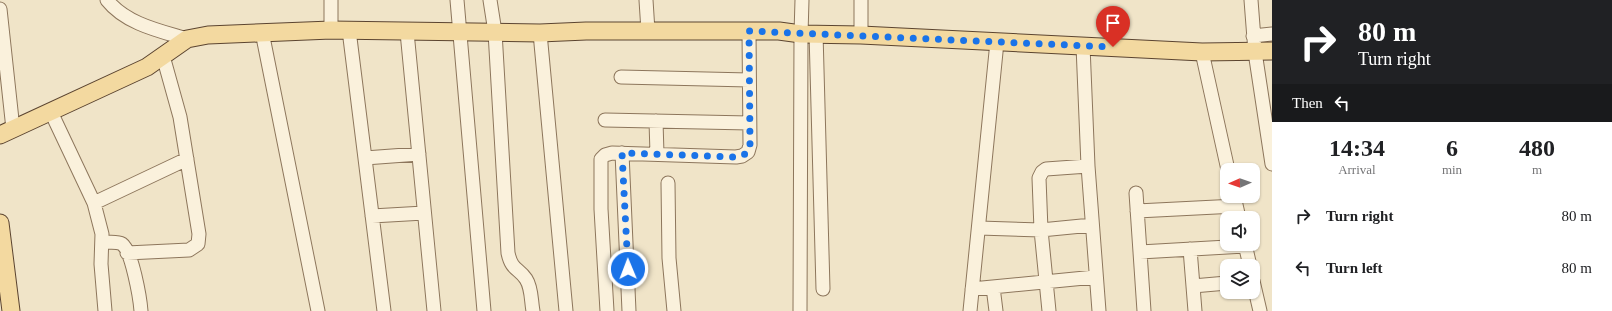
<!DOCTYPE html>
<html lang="en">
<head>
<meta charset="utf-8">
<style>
  :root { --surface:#fff; --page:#f6f6f6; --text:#202124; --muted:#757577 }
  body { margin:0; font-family:"Times New Roman",serif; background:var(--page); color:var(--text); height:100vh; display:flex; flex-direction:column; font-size:15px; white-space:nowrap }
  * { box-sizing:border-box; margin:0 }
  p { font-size:13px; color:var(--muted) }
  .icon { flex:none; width:22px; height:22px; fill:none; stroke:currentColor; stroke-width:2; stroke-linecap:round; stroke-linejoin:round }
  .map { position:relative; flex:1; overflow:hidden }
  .panel { display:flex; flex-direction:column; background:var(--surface); width:340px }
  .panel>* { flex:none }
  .guide { background:#202124; color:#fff; overflow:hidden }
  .needle { width:26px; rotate:268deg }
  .controls { position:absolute; left:1220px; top:163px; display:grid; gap:8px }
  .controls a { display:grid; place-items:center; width:40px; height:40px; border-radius:8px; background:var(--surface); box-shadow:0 1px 3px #0004; font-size:20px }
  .pin { position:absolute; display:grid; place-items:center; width:34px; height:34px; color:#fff; margin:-41px -17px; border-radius:50% 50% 50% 0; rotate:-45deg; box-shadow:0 0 4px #0007 }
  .pin .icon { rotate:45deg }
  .me { position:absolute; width:44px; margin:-22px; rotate:359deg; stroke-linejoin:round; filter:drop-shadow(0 0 3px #0008) }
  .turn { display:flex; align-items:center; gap:14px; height:84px; padding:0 20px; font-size:18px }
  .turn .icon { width:52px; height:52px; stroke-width:2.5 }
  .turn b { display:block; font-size:28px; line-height:34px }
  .then { display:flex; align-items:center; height:38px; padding:0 20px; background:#0003; gap:8px; font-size:15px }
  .eta { display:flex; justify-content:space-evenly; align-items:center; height:68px; text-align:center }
  .eta b { font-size:24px; font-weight:600; line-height:28px }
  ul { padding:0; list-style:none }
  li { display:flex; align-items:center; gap:12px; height:52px; padding:0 20px }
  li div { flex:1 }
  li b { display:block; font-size:15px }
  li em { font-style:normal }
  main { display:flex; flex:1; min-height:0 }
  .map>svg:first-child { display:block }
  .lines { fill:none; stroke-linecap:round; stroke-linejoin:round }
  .minor-casing { stroke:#8d765c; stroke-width:15 }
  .major-casing { stroke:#5b4430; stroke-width:19 }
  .minor { stroke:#faf1dc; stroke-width:13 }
  .major { stroke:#f3d9a0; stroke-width:17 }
  .route { stroke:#1a73e8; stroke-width:7; stroke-dasharray:0 12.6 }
</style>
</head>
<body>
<main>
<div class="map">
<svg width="1272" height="311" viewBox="0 0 1272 311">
  <rect width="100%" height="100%" fill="#f0e4c8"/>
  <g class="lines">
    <defs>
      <path id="minor" d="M 107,0 C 126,24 160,31 187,39
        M 331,0 L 331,30
        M 457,0 L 484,311
        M 490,0 L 495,32 L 508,253 C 512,271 518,267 526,279 C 532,288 531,301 533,311
        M 646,0 L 648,31
        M 861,0 L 861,35
        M 1251,0 L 1255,52 L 1272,164
        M 0,9 L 13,129
        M 349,30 L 384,311
        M 262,32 L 318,311
        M 407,32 L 434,311
        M 540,33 L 566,311
        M 816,33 L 823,289
        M 1253,36 L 1272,34
        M 1083,46 L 1088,166 L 1099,311
        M 1202,52 L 1228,170
        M 621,77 L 749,80
        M 51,112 L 94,203 L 102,234 L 101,264 L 105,311
        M 605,120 L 749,123
        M 656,121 L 657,154
        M 622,153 L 629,311
        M 365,158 L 419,154
        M 668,183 L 669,258 L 674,311
        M 1136,193 L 1144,311
        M 1234,196 L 1239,218
        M 94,203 L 187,159
        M 1137,211 L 1236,206
        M 372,216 L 424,213
        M 979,228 L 1041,230 L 1092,225
        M 103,242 C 108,243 117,241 122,244 C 132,251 140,298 141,311
        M 1245,244 L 1250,266
        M 1190,249 L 1195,311
        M 1140,252 L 1245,246
        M 127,253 L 189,250 L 198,244 L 199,234 L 180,117 L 163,56
        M 1253,281 L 1260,311
        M 1193,286 L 1227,283
        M 993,287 L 996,311
        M 972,289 L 1095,277
        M 607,311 L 601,209 L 601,159 L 605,155 L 612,153 L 736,157 L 742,156 L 748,152 L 750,145 L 749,31
        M 800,311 L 801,34 L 802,0
        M 970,311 L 997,42
        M 1049,311 L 1041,230 L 1039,178 L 1042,172 L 1046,169 L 1088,166"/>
      <path id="major" d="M 0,135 L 147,67 L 187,39 L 208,35 L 331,30 L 540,33 L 586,31 L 779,31 L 801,34 L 861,35 L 1202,52 L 1272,51
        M 0,223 L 11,311"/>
    </defs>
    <!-- minor casing -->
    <use href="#minor" class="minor-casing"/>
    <!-- major casing -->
    <use href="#major" class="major-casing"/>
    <!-- minor -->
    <use href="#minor" class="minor"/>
    <!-- major -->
    <use href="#major" class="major"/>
  </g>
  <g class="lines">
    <!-- route -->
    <path class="route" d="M 628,269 L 622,153 L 736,157 L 742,156 L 748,152 L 750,145 L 749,31 L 1113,47"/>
  </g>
</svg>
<div class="controls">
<a><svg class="needle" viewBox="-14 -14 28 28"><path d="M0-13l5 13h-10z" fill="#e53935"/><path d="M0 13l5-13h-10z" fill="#757577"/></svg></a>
<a><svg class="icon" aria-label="sound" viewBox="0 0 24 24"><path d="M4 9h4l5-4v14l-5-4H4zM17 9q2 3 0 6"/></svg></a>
<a><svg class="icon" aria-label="layers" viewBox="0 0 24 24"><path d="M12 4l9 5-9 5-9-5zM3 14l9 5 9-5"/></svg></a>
</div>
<div class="pin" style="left:1113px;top:47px;background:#d93025"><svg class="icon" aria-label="arrive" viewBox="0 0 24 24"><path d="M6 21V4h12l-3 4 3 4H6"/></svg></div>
<svg class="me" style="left:628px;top:269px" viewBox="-20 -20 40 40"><circle r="17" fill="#1a73e8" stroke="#fff" stroke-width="3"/><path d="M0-11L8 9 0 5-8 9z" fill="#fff"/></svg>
</div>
<section class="panel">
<div class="guide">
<div class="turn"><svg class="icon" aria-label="right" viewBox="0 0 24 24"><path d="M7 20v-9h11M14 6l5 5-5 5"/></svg><div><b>80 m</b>Turn right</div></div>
<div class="then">Then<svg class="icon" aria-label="left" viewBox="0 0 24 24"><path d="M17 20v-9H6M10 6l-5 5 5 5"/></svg></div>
</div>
<div class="eta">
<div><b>14:34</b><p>Arrival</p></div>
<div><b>6</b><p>min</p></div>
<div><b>480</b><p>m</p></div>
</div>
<ul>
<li><svg class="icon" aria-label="right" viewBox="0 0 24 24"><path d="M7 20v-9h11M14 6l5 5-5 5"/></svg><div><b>Turn right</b></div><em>80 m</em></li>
<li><svg class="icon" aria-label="left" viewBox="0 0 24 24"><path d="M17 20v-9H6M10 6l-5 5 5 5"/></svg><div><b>Turn left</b></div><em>80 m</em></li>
</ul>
</section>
</main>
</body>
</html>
